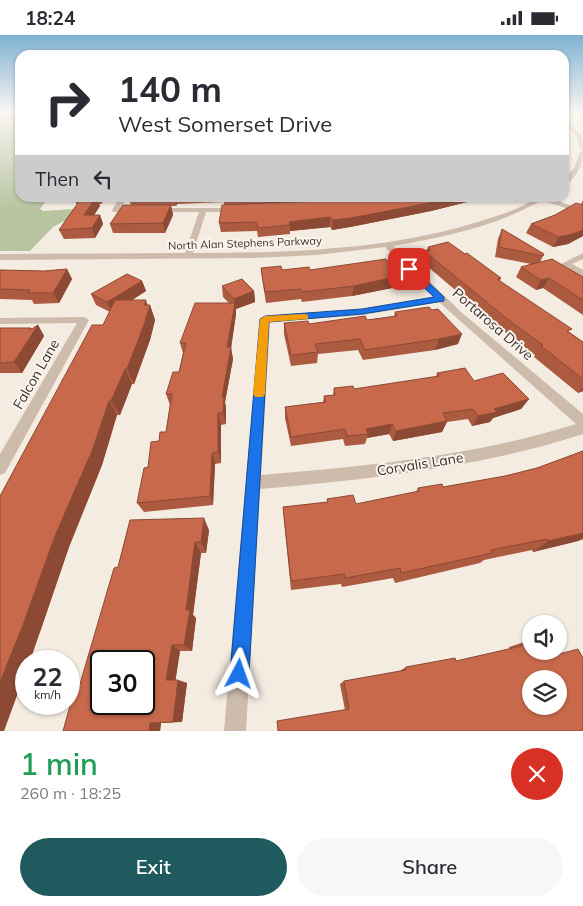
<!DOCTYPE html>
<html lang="en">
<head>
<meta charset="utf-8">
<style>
  :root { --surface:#fff; --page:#f7f7f7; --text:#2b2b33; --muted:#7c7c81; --accent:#1f5a5e }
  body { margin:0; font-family:Mulish,sans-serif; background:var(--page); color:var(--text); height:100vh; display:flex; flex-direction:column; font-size:19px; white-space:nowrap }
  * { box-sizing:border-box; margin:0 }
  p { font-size:16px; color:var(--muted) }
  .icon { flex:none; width:28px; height:28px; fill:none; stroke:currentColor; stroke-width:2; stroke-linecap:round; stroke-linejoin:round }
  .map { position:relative; height:696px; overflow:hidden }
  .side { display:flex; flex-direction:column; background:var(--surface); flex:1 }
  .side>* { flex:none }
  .banner { position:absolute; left:15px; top:15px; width:554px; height:152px; border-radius:15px; box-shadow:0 1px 4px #0004; background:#fff; color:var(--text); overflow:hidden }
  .buttons { position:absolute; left:522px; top:580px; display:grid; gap:10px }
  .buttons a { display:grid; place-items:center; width:45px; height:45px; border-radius:50%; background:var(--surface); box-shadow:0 1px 4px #0004; font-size:25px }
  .speed { position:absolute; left:15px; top:615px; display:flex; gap:10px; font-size:25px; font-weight:700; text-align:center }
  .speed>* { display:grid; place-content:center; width:65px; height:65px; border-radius:50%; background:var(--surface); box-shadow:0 1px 4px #0004; line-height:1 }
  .speed small { font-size:12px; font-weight:400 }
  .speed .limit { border:2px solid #111; border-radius:8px; background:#fff; color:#111 }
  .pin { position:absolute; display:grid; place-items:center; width:42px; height:42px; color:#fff; margin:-21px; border-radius:10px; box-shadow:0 2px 8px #0006 }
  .me { position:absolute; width:55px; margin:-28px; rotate:4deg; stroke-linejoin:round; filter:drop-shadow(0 0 4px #0008) }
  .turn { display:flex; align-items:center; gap:18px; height:105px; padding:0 20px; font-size:22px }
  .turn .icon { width:65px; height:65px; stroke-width:2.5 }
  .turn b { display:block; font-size:35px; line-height:42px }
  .then { display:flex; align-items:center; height:48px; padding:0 20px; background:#0003; gap:10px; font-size:19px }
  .round { display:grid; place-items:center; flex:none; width:52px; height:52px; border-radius:26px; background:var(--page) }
  .head { display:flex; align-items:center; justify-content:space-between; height:85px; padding:0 20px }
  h1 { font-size:30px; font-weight:600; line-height:38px; color:#1e9e55 }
  .button { display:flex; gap:10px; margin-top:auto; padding:10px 20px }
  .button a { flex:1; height:58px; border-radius:30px; background:var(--accent); color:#fff; font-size:20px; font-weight:600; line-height:58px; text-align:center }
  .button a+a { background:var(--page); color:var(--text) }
  .status { display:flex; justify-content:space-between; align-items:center; height:35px; padding:0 25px; background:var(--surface); direction:ltr }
  .status svg { height:14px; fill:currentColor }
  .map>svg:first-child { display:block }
  .green { fill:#b8c4a0 }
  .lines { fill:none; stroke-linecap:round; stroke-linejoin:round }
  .minor { fill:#cdbbac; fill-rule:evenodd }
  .wall { fill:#ac5a40 }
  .shaded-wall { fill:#8c4a34 }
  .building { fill:#c8694b; stroke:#8c4a34; fill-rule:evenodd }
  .route { fill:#1a73e8; stroke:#114b97 }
  .slow { fill:#f59e0b }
  .labels { text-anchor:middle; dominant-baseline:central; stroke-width:4; stroke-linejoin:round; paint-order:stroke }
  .far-street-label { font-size:11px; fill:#3b302b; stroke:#fbf5ee }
  .street-label { font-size:14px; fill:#3b302b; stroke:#fbf5ee }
</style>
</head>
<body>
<div class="status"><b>18:24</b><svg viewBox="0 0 49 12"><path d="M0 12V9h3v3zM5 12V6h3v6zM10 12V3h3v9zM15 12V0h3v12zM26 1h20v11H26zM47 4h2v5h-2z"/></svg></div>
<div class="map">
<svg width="583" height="696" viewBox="0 0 583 696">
  <rect width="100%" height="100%" fill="#f4ebe1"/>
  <!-- green -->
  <path class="green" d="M 0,77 L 20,77 L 20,162 L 48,163 L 40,174 L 43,176 L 89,173 L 53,192 L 30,216 L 0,216 Z"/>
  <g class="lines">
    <!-- minor -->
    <path class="minor" d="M 564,82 L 582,101 L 583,115 L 580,113 L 576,101 L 564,86 Z
      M 583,115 C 583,129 577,144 564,150 L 564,144 L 574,133 L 580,117 Z
      M 120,162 L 127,162 L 121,173 L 135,173 L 139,175 L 138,177 L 113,177 L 112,175 Z
      M 536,162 L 547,162 L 583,175 L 583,179 L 542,165 C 497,191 444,202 393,211 L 461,277 L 583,379 L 583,399 C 479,433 369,444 260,454 L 246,696 L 224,696 L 260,284 L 265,281 L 363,274 L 433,262 L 385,212 L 316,220 L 253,223 L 0,225 L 0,219 L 185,218 L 199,177 L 152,177 L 151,175 L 155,173 L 240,173 L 240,177 L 206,177 L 193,218 C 290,218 391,215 484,185 C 501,180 523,173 536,162 ZM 439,267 L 576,389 C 475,421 367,431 261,440 L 270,287 L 363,280 Z
      M 583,218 L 583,224 L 572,229 L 583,235 L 583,242 L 561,229 Z
      M 84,282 L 89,285 L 5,438 L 0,440 L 0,419 L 77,288 L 0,289 L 0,283 Z"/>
  </g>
  <!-- wall -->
  <path class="wall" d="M 577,77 L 583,77 L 583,80 Z
    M 73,162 L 106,162 L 101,169 L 99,169 L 100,171 L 94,180 L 100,180 L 103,189 L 95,203 L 64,204 L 59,195 L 77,170 Z
    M 128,162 L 487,162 L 431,176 L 350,192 L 332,195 L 330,192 L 290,196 L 290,199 L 258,202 L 257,196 L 221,197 L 219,188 L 224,170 L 224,167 L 177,169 L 176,171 L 171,171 L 173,180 L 165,198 L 113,198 L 110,189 L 131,170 Z
    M 583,165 L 583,201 L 568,209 L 553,212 L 526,198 L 531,189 L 555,180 L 581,169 Z
    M 502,194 L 544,219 L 540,227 L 583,242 L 583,280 L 543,253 L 536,255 L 516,242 L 521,232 L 531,229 L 495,222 L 498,204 Z
    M 428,212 L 465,219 L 501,243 L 500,246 L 583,307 L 583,356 L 578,358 L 534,322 L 535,320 L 506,298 L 421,226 L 424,216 L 426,216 Z
    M 261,233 L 282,235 L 310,235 L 400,241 L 397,252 L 352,261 L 302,267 L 301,264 L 266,268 L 262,243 Z
    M 67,234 L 72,244 L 59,268 L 34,269 L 32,265 L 0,264 L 0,235 L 44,236 Z
    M 142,246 L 146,256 L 132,265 L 148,270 L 150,270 L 155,285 L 150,305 L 134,349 L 132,349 L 120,380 L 117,380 L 102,430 L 69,512 L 40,597 L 103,290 L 110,277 L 96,270 L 91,259 Z
    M 222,251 L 254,256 L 255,267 L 236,274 L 236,279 L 231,313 L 233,324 L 225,367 L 226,373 L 226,389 L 221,390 L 221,428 L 215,429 L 213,470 L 144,477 L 137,468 L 148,432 L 159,406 L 166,397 L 170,370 L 166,359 L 179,337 L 183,318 L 180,308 L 229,268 L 223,262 Z
    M 395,277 L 458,309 L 435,315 L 363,325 L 358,315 L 318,319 L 317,328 L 291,331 L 284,299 L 284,288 L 309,289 L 367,285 L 394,281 Z
    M 38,290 L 44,301 L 22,338 L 0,338 L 0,293 L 32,294 Z
    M 437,338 L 474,346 L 529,364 L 521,374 L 493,383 L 490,387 L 472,391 L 468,384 L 447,387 L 442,397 L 393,406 L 389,399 L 367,403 L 365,409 L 345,411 L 343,404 L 291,411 L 285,383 L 285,372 L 323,367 L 324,361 L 333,360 L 334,353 L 354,354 L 436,342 Z
    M 583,416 L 583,504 L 578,506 L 533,517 L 532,515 L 484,525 L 480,528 L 395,548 L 393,543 L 342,552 L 341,549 L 291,555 L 284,485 L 283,472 L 327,467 L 327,464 L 356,469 L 416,457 L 418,453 L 443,452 L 505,441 L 537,433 Z
    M 209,495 L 206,518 L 201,518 L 193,580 L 196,583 L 192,616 L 180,616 L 175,645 L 178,645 L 187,648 L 182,687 L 161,688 L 160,696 L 63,696 L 80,649 L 118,532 Z
    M 524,607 L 559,619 L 345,675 L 340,649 L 344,646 L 398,637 L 406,632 L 456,626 L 509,614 L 509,612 Z"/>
  <!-- shaded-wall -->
  <path class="shaded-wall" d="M 96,162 L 100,171 L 88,189 L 84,180 Z
    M 98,162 L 106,162 L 101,169 Z
    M 175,162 L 176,162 L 177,169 L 176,171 Z
    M 264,162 L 348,162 L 264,170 Z
    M 453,162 L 487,162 L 431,176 L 350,192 L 332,195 L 333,185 Z
    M 171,170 L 173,180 L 165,198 L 163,188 Z
    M 100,180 L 103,189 L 95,203 L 92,193 Z
    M 330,182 L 330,192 L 290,196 L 290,190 L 289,187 Z
    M 583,195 L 583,201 L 568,209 L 553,212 L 559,202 Z
    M 67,234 L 72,244 L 59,268 L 53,258 Z
    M 400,241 L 397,252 L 352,261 L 354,251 Z
    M 549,243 L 543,253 L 536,255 L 541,245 Z
    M 142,246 L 146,256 L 112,278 L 107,267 Z
    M 254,256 L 255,267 L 236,274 L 234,264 Z
    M 146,265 L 149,274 L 150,270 L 155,285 L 150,305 L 134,349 L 127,334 Z
    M 235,268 L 236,279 L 231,313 L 233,324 L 225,367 L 226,373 L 226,389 L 223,378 L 222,362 L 227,312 Z
    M 38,290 L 44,301 L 22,338 L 14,327 L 31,293 L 34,297 Z
    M 462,299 L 458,309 L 435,315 L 439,304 Z
    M 125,334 L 132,349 L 120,380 L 111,366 Z
    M 583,352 L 583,356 L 578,358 Z
    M 529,364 L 521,374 L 493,383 L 490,387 L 472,391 L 478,381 L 494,374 Z
    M 109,366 L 117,380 L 102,430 L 69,512 L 40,597 L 30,626 L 26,626 L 26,636 L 4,696 L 0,696 L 0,647 L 55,501 Z
    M 218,378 L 221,390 L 221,428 L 218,417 Z
    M 447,386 L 442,397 L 393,406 L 396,396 Z
    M 392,389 L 389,399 L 367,403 L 368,399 L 366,394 Z
    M 212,418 L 215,429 L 213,470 L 210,461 Z
    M 204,483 L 209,495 L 206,518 L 201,507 Z
    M 583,498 L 583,504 L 578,506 L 533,517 L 548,506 Z
    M 195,507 L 201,518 L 193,580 L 196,583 L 192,616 L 184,610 L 186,575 Z
    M 172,610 L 180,616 L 175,649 L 166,645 Z
    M 178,645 L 187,648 L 182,687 L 173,687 Z
    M 150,688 L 161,688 L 160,696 L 149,696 Z"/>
  <!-- building -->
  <path class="building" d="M 82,162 L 96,162 L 84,180 L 100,180 L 92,193 L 59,195 Z
    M 340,162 L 453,162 L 434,167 L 351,183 L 333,185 L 330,182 L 289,187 L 290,190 L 258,193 L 256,187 L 219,188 L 222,170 L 319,166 Z
    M 576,168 L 583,170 L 583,195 L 573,199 L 559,202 L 531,189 L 555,180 Z
    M 123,170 L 171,170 L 163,188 L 110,189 Z
    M 502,194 L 544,219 L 543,221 L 499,212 Z
    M 448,207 L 465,219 L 467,218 L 501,243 L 497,244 L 572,294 L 567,296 L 583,307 L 583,344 L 541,311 L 543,310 L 511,287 L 424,216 L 431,215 L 428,212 Z
    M 386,224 L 400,241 L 354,251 L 302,257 L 301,254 L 265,257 L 261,233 L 281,231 L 282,235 L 309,232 L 310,235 Z
    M 552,224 L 583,242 L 583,265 L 549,243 L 541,245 L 521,232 Z
    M 67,234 L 53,258 L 28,258 L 30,255 L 0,254 L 0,235 L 44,236 Z
    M 127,239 L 142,246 L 107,267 L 91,259 Z
    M 242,244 L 254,256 L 234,264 L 222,251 Z
    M 115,265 L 146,265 L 144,270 L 150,270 L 144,290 L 127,334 L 125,334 L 111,366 L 109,366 L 92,416 L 55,501 L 23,590 L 0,647 L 0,461 L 92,290 L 103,290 Z
    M 195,268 L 235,268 L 227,312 L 231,312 L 222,362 L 224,362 L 223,378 L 218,378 L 218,417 L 212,418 L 210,461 L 137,468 L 144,433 L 148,432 L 151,407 L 159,406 L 160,397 L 166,397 L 172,359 L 166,359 L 173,337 L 179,337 L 186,308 L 180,308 Z
    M 429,272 L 432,275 L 438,274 L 462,299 L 439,304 L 365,315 L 360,304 L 315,309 L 318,317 L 291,320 L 284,288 L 308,286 L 309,289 L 365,281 L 367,285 L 397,281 L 395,277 Z
    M 38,290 L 14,327 L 0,328 L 0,293 L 31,293 L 30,295 Z
    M 465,333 L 474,346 L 503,338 L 529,364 L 494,374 L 497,377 L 478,381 L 473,374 L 443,378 L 447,386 L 396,396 L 392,389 L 366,394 L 368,399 L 347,401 L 345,394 L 291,402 L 285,372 L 326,367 L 324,361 L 335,360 L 334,353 L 353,351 L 354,354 L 439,341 L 437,338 Z
    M 583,416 L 583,498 L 548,506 L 547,504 L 491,515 L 492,518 L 401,538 L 400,533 L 345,543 L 344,539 L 291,546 L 283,472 L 328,467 L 327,464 L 353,460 L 356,469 L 419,456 L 418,453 L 442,449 L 443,452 L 505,441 L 537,433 Z
    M 204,483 L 201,507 L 195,507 L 186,575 L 190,575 L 184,610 L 172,610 L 166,645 L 178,645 L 173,687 L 150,688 L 149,696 L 63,696 L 76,649 L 80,649 L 114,533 L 118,532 L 130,485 ZM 101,626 L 144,626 L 144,669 L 101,669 Z
    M 531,605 L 531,616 L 558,616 L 559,619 L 578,614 L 583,623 L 583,696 L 278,696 L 277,686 L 349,674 L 344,646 L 406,635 L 406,632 L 455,623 L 456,626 L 526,610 L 524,607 ZM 531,644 L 559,644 L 559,671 L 531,671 Z"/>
  <!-- sky -->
  <linearGradient id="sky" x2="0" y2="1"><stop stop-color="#7eb2d2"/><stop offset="0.44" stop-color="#faf6f2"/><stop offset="1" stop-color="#faf6f2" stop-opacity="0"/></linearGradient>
  <rect width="583" height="175" fill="url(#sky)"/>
  <!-- route -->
  <path class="route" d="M 406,232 L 412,232 L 444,262 L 444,266 L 362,279 L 269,287 L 249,639 L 246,646 L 239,648 L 233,646 L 230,639 L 260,284 L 265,281 L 362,274 L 434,262 L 406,236 Z"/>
  <!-- slow -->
  <path class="slow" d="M 305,279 L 308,280 L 308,284 L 269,287 L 265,359 L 263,362 L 255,362 L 253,359 L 260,284 L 265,281 Z"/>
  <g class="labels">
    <!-- far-street labels -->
    <g class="far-street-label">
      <text transform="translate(245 208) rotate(-2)">North Alan Stephens Parkway</text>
    </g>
    <!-- street labels -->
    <g class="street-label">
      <text transform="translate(493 289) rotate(41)">Portarosa Drive</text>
      <text transform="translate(36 339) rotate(-60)">Falcon Lane</text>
      <text transform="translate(420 429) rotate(-9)">Corvalis Lane</text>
    </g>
  </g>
</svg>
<div class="buttons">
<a><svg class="icon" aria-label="sound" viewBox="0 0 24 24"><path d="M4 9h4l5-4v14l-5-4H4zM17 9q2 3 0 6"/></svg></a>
<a><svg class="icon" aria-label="layers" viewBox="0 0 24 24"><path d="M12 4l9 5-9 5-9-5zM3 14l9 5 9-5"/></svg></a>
</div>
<div class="speed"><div>22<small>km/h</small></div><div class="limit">30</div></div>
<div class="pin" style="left:409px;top:234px;background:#d93025"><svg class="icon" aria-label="arrive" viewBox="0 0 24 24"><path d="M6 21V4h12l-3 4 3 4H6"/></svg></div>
<svg class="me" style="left:239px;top:639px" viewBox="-20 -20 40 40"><path d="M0-17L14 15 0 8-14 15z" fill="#1a73e8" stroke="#fff" stroke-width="4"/></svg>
<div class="banner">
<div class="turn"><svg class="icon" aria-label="right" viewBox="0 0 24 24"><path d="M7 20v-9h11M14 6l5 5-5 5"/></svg><div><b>140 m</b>West Somerset Drive</div></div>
<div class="then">Then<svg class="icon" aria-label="left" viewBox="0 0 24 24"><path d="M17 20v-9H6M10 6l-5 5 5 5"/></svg></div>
</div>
</div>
<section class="side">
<div class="head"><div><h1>1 min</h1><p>260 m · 18:25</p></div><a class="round" style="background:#d93025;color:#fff"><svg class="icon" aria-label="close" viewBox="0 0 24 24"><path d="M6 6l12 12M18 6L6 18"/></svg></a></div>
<div class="button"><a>Exit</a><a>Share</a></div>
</section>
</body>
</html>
